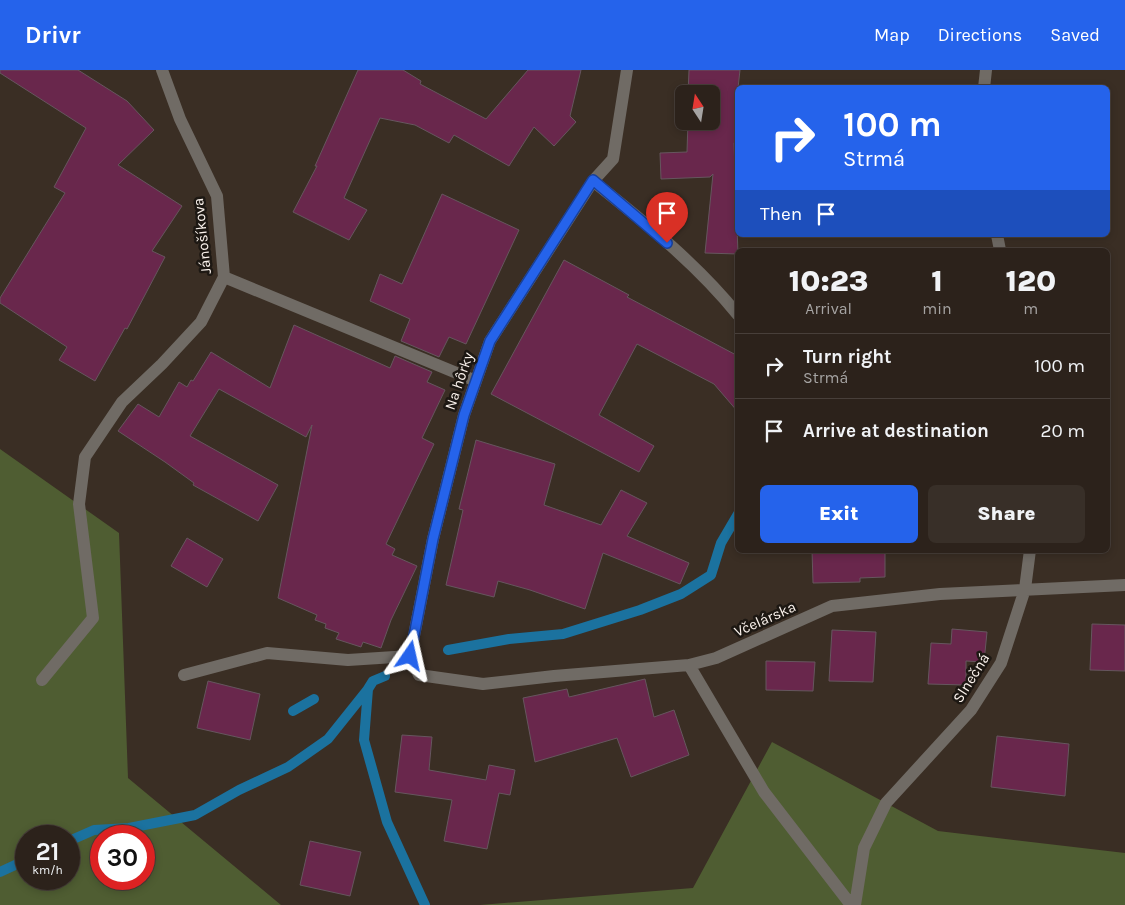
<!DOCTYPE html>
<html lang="en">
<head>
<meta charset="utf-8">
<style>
  :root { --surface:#2c221b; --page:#382f28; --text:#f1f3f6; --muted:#a6a4a3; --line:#483f3a; --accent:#2563eb }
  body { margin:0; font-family:Karla,sans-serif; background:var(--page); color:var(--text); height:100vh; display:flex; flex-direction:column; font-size:19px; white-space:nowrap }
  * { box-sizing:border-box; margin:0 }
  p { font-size:16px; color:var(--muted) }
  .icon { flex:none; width:28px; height:28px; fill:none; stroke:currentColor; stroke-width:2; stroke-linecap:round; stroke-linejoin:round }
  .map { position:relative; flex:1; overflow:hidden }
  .panel { position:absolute; left:735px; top:178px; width:375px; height:305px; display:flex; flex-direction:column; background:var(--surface); border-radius:8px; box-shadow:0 2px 8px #0003,0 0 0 1px var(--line) }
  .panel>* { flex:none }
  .top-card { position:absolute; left:735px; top:15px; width:375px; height:152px; border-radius:8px; box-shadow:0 2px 8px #0003,0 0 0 1px var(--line); background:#2563eb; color:#fff; overflow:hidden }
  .needle { width:32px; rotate:348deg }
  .controls { position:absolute; left:675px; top:15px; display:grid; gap:10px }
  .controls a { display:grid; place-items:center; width:45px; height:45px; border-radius:8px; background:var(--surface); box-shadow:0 2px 8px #0003,0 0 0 1px var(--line); font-size:25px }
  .speed { position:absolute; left:15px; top:755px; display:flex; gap:10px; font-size:25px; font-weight:700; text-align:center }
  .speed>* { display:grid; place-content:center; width:65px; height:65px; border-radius:50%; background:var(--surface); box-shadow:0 2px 8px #0003,0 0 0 1px var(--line); line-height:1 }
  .speed small { font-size:12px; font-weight:400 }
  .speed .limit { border:8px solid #d22; background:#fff; color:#111 }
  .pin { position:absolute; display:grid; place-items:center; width:42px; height:42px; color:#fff; margin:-51px -21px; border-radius:50% 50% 50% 0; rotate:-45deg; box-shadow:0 0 5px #0007 }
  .pin .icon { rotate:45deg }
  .me { position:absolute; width:55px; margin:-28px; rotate:11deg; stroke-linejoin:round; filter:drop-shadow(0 0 4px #0008) }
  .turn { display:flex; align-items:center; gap:18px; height:105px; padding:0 25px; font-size:22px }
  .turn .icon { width:65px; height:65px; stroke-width:2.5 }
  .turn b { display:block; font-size:35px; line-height:42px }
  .then { display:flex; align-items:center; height:48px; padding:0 25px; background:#0003; gap:10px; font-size:19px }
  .eta { display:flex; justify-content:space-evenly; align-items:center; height:85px; text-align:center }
  .eta b { font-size:30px; font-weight:800; line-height:35px }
  .cta { display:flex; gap:10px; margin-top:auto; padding:10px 25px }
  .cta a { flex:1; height:58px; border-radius:8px; background:var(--accent); color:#fff; font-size:20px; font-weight:800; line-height:58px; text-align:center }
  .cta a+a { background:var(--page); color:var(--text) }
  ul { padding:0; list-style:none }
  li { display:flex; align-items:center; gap:15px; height:65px; padding:0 25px; border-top:1px solid var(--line) }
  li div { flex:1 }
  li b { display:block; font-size:19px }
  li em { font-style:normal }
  header { display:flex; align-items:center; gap:30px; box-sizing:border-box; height:70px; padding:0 25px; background:var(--accent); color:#fff }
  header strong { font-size:24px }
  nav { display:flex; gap:28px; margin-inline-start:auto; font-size:18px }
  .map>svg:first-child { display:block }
  .green { fill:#4f5d32; fill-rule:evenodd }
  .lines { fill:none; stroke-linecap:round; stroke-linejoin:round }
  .stream { stroke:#1b729f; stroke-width:10 }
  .building { fill:#69274c; stroke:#66565e }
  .street { stroke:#706b65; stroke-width:12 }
  .route-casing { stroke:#184099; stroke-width:12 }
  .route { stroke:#2563eb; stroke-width:9 }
  .labels { text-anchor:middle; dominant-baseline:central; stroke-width:5; stroke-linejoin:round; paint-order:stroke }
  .street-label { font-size:15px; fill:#fbf3ed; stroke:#1d1813 }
</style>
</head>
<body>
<header>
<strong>Drivr</strong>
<nav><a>Map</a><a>Directions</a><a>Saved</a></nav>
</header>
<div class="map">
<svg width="1125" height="835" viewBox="0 0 1125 835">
  <rect width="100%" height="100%" fill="#3a2e24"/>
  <!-- green -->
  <path class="green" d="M 0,379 L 119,463 L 128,708 L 281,835 L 0,835 ZM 26,766 L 69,766 L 69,809 L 26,809 ZM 101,766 L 144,766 L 144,809 L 101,809 Z
    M 772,672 L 938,761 L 1125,783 L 1125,835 L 480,835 L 693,818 Z"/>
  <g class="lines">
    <!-- stream -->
    <path class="stream" d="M 448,580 L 509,569 L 563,564 L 640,540 L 681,524 L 711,505 L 721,473 L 738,444
      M 385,606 L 373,611 L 368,619 L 364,670 L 387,752 L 425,835
      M 293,641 L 314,629
      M 69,771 L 94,760 L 129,758 L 195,745 L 239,720 L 288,697 L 328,669 L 368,619
      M 0,802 L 26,790"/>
  </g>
  <!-- building -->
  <path class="building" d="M 0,0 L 78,0 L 127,31 L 154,60 L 118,95 L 182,136 L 152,181 L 165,187 L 127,259 L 125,258 L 95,311 L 59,290 L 67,277 L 0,233 L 0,228 L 65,123 L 54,117 L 86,58 L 0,3 Z
    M 358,0 L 403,0 L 421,11 L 420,14 L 486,49 L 528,0 L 581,0 L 570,46 L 576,52 L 554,76 L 534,57 L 509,96 L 454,65 L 449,73 L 415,55 L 380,48 L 344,128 L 367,140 L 349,170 L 293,142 L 317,96 L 315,96 Z
    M 689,0 L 740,0 L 738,18 L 738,68 L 734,73 L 738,184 L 705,183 L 713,104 L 710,107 L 661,109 L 660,83 L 687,82 L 688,51 L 711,51 L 711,24 L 688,24 Z
    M 442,124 L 519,160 L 466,274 L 449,267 L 439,287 L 401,271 L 410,249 L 370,231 L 380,204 L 402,214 Z
    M 564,190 L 629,225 L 627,227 L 738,286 L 738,342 L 714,314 L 637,274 L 599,345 L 654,376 L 639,402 L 491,324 Z
    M 294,255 L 390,298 L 395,286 L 432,302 L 427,312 L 445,320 L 422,368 L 434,374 L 386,474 L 395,479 L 392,485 L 417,496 L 391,550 L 381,578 L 363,572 L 361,577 L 336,569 L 339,563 L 325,558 L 326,554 L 315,550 L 317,545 L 278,528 L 312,355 L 306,367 L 219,319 L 190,366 L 278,415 L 258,451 L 193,415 L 194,413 L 165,392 L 118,361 L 138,334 L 159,347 L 179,312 L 187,317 L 191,310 L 193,311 L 211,282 L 270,318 Z
    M 476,370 L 555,394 L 544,435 L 601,455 L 621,420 L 647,433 L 627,466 L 689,493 L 680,514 L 603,483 L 585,539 L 530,520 L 498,511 L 494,527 L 446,515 L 463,440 L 459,439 Z
    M 187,468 L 223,489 L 207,517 L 171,496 Z
    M 812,480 L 885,480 L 885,507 L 860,508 L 860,512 L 813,513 Z
    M 1092,554 L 1125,555 L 1125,601 L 1090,600 Z
    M 952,559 L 987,562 L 984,592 L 966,591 L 966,615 L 928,614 L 931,573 L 951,574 Z
    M 832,560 L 876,562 L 873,612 L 829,611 Z
    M 766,591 L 815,592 L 813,621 L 766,620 Z
    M 645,609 L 654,647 L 674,640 L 689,685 L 631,707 L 617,668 L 535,692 L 523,628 L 567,619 L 569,627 Z
    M 208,611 L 260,624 L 250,670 L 197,658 Z
    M 402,665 L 432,667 L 429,700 L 486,710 L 489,695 L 515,700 L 510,725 L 499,723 L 487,779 L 444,771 L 452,730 L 395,722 Z
    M 997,666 L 1069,674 L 1065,726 L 991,717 Z
    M 310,771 L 361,782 L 350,826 L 300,815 Z"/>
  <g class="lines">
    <!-- street -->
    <path class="street" d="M 627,0 L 613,89 L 593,111 L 490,271 L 476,311 L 464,345 L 433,469 L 410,586 L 419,605 L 483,614 L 554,606 L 689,595 L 716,588 L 832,536 L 940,524 L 1125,515
      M 984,18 L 986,0
      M 593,111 C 644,152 696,193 738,245
      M 997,165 L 1000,180
      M 224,207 L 476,311
      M 689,595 L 764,722 L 851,835
      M 184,605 L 267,583 L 348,590 L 410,586
      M 42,610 L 93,548 L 79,434 L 85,387 L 122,332 L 162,294 L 201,252 L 224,207 L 217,126 L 180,49 L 162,0
      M 855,835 L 864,778 L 886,733 L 971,640 L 1001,593 L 1025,519 L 1030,480"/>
  </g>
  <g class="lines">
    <defs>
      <path id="route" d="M 410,586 L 433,469 L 464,345 L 490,271 L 593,110 L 667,173"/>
    </defs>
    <!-- route casing -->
    <use href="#route" class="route-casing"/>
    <!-- route -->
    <use href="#route" class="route"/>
  </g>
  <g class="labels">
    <!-- street labels -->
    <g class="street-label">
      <text transform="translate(202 166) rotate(-96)">Jánošíkova</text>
      <text transform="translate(459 311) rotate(-71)">Na hôrky</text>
      <text transform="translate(765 549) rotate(-24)">Včelárska</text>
      <text transform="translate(971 608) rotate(-58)">Slnečná</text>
    </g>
  </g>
</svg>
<div class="controls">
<a><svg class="needle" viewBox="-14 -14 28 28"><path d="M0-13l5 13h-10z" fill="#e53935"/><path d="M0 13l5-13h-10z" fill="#a6a4a3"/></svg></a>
</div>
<div class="speed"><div>21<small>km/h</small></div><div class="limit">30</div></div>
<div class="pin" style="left:667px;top:173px;background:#d93025"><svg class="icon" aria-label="arrive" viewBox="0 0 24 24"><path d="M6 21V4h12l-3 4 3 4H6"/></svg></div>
<svg class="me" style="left:410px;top:586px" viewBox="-20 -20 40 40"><path d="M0-17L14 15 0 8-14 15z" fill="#2563eb" stroke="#fff" stroke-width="4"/></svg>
<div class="top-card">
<div class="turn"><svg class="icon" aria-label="right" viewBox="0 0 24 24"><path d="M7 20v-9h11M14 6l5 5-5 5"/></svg><div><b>100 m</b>Strmá</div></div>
<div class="then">Then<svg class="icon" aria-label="arrive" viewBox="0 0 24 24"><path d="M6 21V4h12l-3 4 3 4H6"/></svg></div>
</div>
<section class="panel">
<div class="eta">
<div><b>10:23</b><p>Arrival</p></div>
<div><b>1</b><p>min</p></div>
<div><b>120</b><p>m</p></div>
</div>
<ul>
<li><svg class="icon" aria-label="right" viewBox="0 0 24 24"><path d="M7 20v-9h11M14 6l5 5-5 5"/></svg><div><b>Turn right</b><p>Strmá</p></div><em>100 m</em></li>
<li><svg class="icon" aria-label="arrive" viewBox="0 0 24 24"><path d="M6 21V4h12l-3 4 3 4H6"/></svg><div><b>Arrive at destination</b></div><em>20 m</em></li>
</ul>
<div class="cta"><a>Exit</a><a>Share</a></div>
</section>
</div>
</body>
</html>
